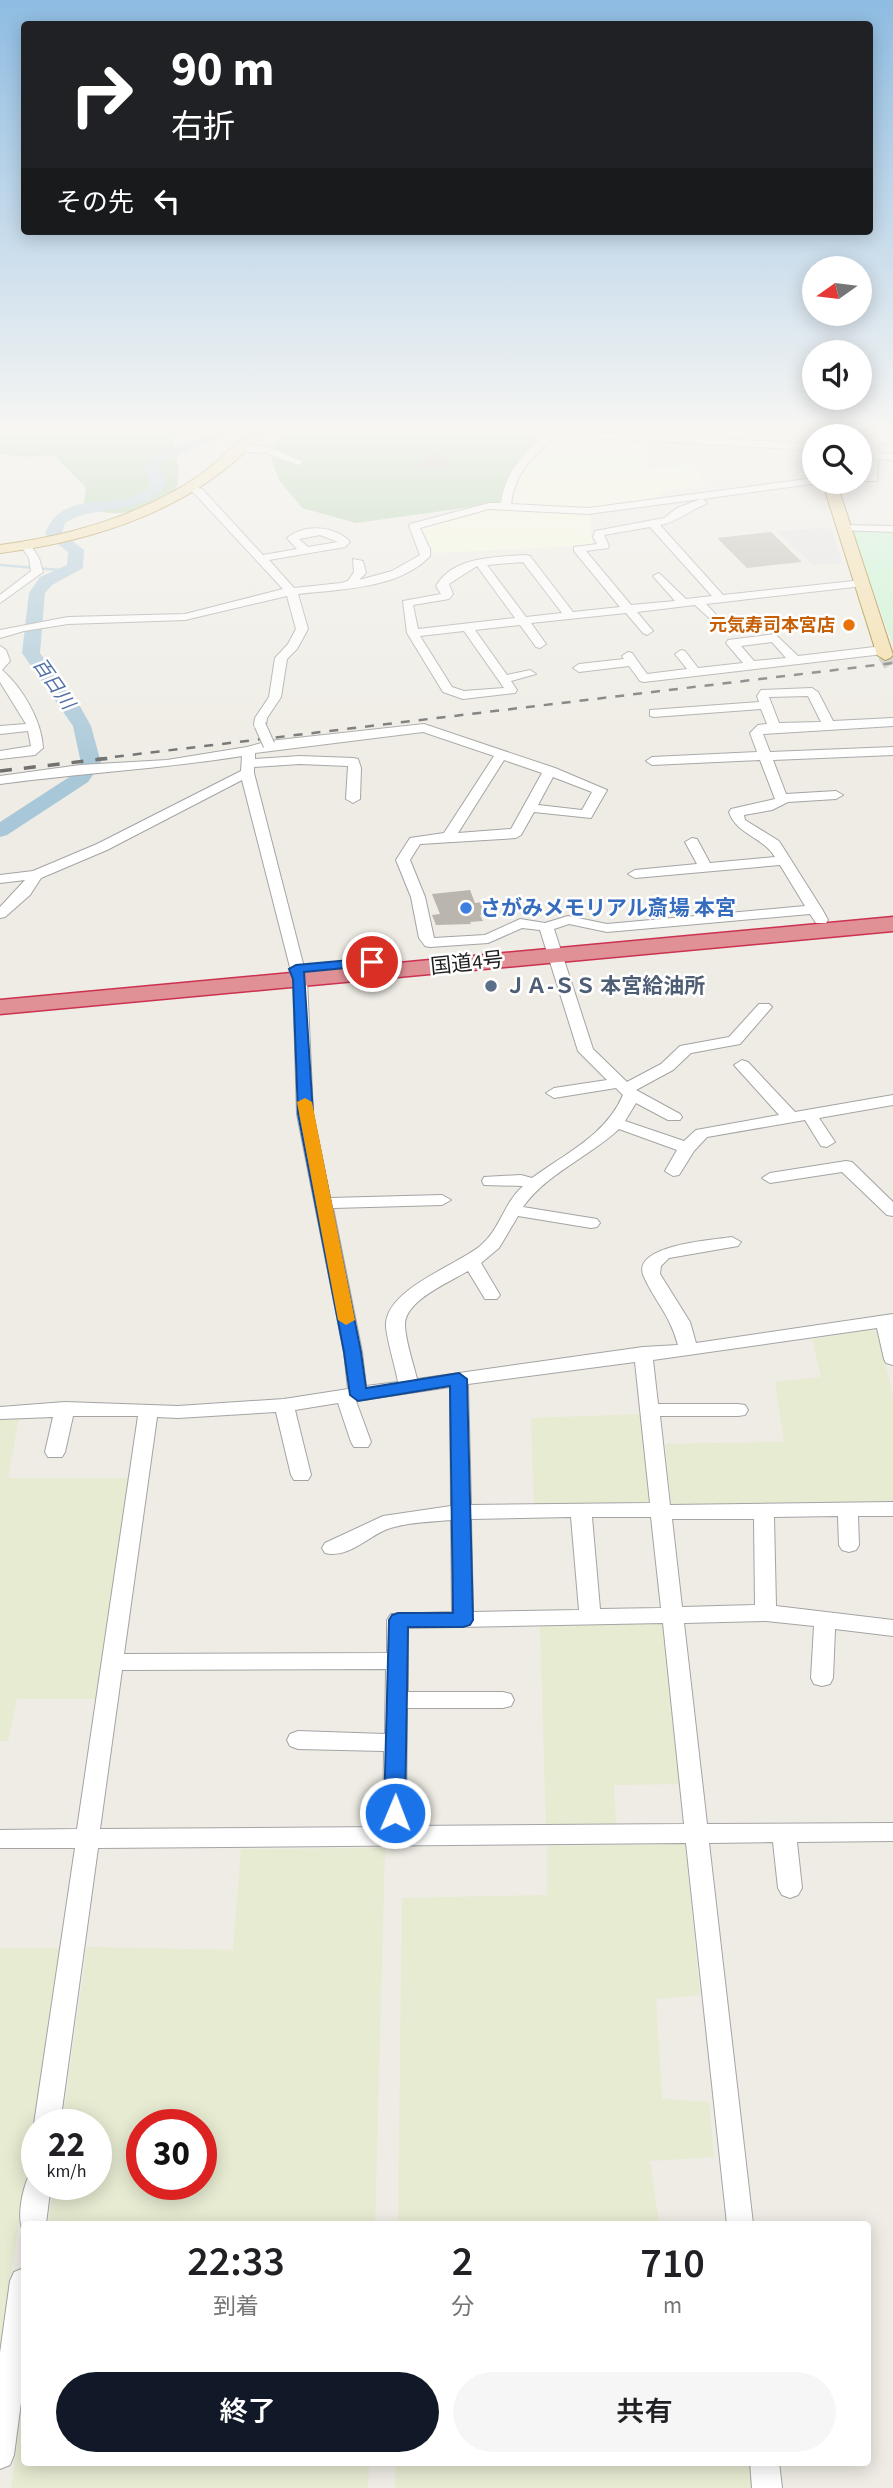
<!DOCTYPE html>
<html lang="ja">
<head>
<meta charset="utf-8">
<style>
  :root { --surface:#fff; --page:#f6f6f6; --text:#202124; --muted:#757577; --accent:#111827 }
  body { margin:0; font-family:"Source Sans 3","Noto Sans JP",sans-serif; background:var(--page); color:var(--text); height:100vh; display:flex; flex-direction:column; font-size:26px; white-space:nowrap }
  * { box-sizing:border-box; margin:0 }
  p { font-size:23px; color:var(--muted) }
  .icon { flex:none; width:38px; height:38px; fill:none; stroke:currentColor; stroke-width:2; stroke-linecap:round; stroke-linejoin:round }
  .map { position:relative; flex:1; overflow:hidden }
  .details { position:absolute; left:21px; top:2221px; width:850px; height:245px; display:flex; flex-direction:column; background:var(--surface); border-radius:7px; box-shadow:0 4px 18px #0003 }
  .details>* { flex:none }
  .hud { position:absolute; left:21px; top:21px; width:852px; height:214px; border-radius:7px; box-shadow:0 4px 18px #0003; background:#202124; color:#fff; overflow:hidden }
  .needle { width:46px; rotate:256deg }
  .tools { position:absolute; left:802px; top:256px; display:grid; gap:14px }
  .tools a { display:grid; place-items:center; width:70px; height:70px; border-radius:50%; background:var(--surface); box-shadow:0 4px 18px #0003; font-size:35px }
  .speed { position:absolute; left:21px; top:2109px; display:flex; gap:14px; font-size:35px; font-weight:700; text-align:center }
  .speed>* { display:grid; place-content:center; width:91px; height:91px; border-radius:50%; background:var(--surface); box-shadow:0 4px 18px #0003; line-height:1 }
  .speed small { font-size:18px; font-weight:400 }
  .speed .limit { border:10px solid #d22; background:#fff; color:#111 }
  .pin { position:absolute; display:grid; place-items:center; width:60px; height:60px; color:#fff; margin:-30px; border:4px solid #fff; border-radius:50%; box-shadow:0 2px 7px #0007 }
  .me { position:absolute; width:77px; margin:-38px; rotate:1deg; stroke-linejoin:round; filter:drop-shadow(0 0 5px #0008) }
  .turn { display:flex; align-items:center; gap:24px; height:147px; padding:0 35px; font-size:32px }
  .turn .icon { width:91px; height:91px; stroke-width:2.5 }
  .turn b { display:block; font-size:49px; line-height:60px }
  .then { display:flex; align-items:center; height:66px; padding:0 35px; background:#0003; gap:14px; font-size:26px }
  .eta { display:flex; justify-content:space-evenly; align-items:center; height:119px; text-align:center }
  .eta b { font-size:42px; font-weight:600; line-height:49px }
  .cta { display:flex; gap:14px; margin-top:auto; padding:14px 35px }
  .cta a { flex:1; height:80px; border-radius:42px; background:var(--accent); color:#fff; font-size:28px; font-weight:600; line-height:80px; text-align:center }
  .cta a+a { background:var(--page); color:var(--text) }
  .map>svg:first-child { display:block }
  .education { fill:#f8fcdf }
  .farmland { fill:#e6ebd1; fill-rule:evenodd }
  .forest { fill:#a3ca9c }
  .cemetery { fill:#a7c5b0 }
  .park { fill:#c4f5cf }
  .parking { fill:#e1e1e1 }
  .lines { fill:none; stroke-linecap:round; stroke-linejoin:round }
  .stream { stroke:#a8c7d8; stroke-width:2.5 }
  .river { fill:#a8c7d8; fill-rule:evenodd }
  .building { fill:#bab5ad }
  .major-tunnel { stroke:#c4c3bc; stroke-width:15; stroke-dasharray:15 7; stroke-linecap:butt }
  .minor-casing { stroke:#a4a4a4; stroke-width:2 }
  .major-casing { stroke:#8c730b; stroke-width:2 }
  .highway-casing { stroke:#cc3151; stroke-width:3 }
  .minor { fill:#fff; fill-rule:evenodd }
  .major { fill:#f5dca2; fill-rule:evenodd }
  .highway { fill:#e09195; fill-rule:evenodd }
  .rail-far1 { stroke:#6b6b6b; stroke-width:2.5; stroke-dasharray:9 9; stroke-linecap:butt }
  .rail { stroke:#6b6b6b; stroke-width:3.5; stroke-dasharray:12 12; stroke-linecap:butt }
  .minor-bridge-casing { stroke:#a4a4a4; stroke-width:13; stroke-linecap:butt }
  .minor-bridge { stroke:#fff; stroke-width:11 }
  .route { fill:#1a73e8; stroke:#114b97; stroke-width:2 }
  .slow { fill:#f59e0b }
  .food-dot { fill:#e8710a; stroke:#fff; stroke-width:2.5 }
  .shop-dot { fill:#3f7fe0; stroke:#fff; stroke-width:2.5 }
  .service-dot { fill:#5c6f8a; stroke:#fff; stroke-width:2.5 }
  .labels { text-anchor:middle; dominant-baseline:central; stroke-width:5; stroke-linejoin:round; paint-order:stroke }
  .far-food-label { font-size:18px; font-weight:bold; fill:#c56008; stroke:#fff; text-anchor:end }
  .far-water-label { font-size:19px; font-style:italic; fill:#5170a6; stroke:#fff }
  .shop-label { font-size:21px; font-weight:bold; fill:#366cbe; stroke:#fff; text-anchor:start }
  .street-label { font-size:21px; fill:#1d1d1d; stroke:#fff }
  .service-label { font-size:21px; font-weight:bold; fill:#4e5e75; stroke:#fff; text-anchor:start }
</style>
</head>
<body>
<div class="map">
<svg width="893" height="2488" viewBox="0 0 893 2488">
  <rect width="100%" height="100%" fill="#eeece4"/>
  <!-- education -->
  <path class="education" d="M 555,435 L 645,440 L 645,469 L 694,465 L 708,487 L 662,490 L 657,500 L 590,513 L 590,533 L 594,545 L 434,553 L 419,527 L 483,509 L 504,508 L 522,468 Z"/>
  <!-- farmland -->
  <path class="farmland" d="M 871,1330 L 877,1332 L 893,1395 L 893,1505 L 672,1508 L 665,1444 L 784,1442 L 775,1382 L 821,1377 L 812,1339 Z
    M 643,1414 L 650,1503 L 534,1506 L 531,1418 Z
    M 19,1416 L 8,1478 L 132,1478 L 97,1699 L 17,1699 L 8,1741 L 0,1741 L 0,1419 Z
    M 540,1624 L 662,1624 L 668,1627 L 682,1784 L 614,1785 L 616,1826 L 546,1826 Z
    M 685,1844 L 700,1995 L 656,1999 L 662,2099 L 709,2102 L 714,2157 L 650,2161 L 659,2224 L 398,2224 L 402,1898 L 547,1895 L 547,1846 Z
    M 385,1848 L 375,2224 L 48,2224 L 54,2184 L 96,2184 L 96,2124 L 62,2124 L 87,1947 L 233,1950 L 241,1849 ZM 201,2124 L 201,2184 L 142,2184 L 142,2124 Z
    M 0,1948 L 60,1948 L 0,2348 Z
    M 24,2393 L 24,2462 L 369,2462 L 368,2488 L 11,2488 Z
    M 396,2462 L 753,2462 L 756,2488 L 395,2488 Z"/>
  <!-- forest -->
  <path class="forest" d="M 173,433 C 173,449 181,466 178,482 C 173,508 126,516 103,512 C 97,512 90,506 84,503 L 86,488 L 52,453 L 79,435 Z
    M 536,433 L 539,442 L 501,495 L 500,503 L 356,523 L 302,508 L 279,480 L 271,459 L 276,442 L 285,434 Z"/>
  <!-- cemetery -->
  <path class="cemetery" d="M 0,433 L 115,433 C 81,454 39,461 0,454 Z"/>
  <!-- park -->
  <path class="park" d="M 852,531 L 893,531 L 893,645 Z"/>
  <!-- parking -->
  <path class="parking" d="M 820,528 L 832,529 L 842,563 L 813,565 L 777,531 Z"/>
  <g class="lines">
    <!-- stream -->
    <path class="stream" d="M 0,565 L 71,571"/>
    <!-- river -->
    <path class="river" d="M 210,433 L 230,433 L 161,463 L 160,467 L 166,484 C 145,517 95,503 65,523 L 62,533 L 84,550 L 83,568 L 52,585 L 45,593 L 40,653 L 68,693 L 77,701 L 91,726 L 101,763 L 88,782 L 7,835 L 0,837 L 0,822 L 74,774 L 81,763 L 73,726 L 22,653 L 29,593 L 40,577 L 67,565 L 68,552 L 45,534 C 63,483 131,515 150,484 L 144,467 L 149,457 Z"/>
  </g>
  <!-- building -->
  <path class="building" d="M 430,454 L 452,457 L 440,470 L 418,468 Z
    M 771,532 L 802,562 L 747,568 L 717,538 Z
    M 470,890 L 475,903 L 492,901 L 497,913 L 480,915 L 483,921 L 470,922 L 471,924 L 436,925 L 432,915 L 440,914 L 432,894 Z"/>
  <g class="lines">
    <!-- major-tunnel -->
    <path class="major-tunnel" d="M 885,655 L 891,665"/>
    <defs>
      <path id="minor" d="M 547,433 L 609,433 L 814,444 L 814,450 L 556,436 C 533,455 515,473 511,504 L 588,508 L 814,478 L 814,481 L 819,481 L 818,483 L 702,499 L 707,502 L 706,504 C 690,510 676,523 660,525 L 723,595 L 863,580 L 869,583 L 863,586 L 706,604 L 725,624 L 719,627 L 695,605 L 637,612 L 653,631 L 647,635 L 643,633 L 626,613 L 531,623 L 546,644 L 540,648 L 536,647 L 520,625 L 475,630 L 507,675 L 530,670 L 536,674 L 511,681 L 517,690 L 515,693 L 463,699 L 443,692 L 407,633 L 403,601 L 441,594 L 436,586 C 453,556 497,557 526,555 L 530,556 L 573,612 L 620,607 L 574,551 L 574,547 L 597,544 L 593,537 L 595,531 L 664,518 L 677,508 L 701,499 L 588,514 L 489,509 L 420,528 L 430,549 L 430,556 C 399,589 341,589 298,594 L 308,629 L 297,649 L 287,659 L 281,697 L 267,718 L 266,725 L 260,729 L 254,725 L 255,718 L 269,697 L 275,658 L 288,644 L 296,629 L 287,596 L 185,620 L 68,624 L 24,631 L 0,638 L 0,630 L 68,617 L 185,614 L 283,589 L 194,493 L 186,489 L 186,485 L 202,489 L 263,555 L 297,549 L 287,538 C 304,524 335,525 350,542 L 345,547 L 269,560 L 294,588 L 341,583 L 348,581 L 354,572 L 353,559 L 363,561 L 366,573 L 359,580 L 392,571 L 420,555 L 409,526 L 410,524 L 489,503 L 501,503 C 505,472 524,452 547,433 ZM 650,527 L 712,596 L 686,599 L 659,573 L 653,576 L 675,601 L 631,605 L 586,551 L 608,548 L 609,546 L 604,535 ZM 320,535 L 338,542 L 308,547 L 299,539 ZM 523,562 L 562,613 L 526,617 L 487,565 ZM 477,566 L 515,618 L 418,629 L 413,605 L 449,599 L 453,594 L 449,584 ZM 464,631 L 504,688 L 464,691 L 452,687 L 420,636 Z
        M 868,433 L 878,433 L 878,438 L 893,438 L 893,444 L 878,444 L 878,453 L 893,454 L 893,460 L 878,459 L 877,481 L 856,481 L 859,481 L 859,476 L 868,476 L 868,459 L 859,458 L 859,452 L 868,453 L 868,443 L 859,443 L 859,437 L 868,437 Z
        M 236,446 L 269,447 L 303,462 L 298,465 L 267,453 L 232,451 L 231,449 Z
        M 844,525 L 893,526 L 893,532 L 840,530 L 839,528 Z
        M 26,543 L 30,544 L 39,558 L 43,572 L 0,603 L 0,595 L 31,571 L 29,558 L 21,546 Z
        M 775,634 L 798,656 L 883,646 L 889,650 L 883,654 L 644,682 L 640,681 L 629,666 L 579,672 L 573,668 L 579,664 L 624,659 L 622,656 L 628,652 L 632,653 L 647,674 L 687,669 L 675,654 L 681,650 L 685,651 L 698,668 L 743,663 L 726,643 L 728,640 ZM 772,642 L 786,658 L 754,661 L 741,646 Z
        M 0,646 L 6,650 L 10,661 L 2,670 C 22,687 42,721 43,748 L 35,755 L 0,759 L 0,751 L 31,746 L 28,731 L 0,734 L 0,726 L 26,724 L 0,682 Z
        M 812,688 L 818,692 L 833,721 L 893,718 L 893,726 L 763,734 L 770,752 L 893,747 L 893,755 L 773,760 L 786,794 L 836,791 L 843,795 L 836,799 L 788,802 L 772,810 L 744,815 L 745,820 L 779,841 L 822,909 L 828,920 L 826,923 L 816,923 L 810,914 L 607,932 L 569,924 L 554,929 L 593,1049 L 627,1082 L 661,1064 L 680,1046 L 729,1037 L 759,1004 L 769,1004 L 772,1007 L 740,1044 L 691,1053 L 673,1070 L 636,1090 L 680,1114 L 682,1117 L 680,1120 L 668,1120 L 636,1103 L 625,1121 L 684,1141 L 696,1130 L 779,1115 L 734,1065 L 742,1060 L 748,1062 L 795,1112 L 893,1095 L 893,1105 L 819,1118 L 835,1142 L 827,1147 L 821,1146 L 805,1120 L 707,1137 L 694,1151 L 679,1175 L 673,1176 L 665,1171 L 677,1150 L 619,1129 C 589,1157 546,1174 523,1207 L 597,1219 L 600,1223 L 597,1227 L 591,1228 L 518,1216 L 499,1248 L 481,1263 L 500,1295 L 497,1299 L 485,1299 L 468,1271 C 450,1282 403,1301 405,1326 C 406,1343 413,1362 417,1379 L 643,1347 L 678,1345 C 670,1315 656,1303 644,1277 C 629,1245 713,1240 732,1237 L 741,1242 L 738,1246 L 669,1258 L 661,1266 L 660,1274 L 690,1322 L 696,1343 L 893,1314 L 893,1365 L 886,1363 L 884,1359 L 877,1328 L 653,1360 L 658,1404 L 738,1404 L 745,1405 L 748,1410 L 745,1415 L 738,1416 L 660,1416 L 670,1505 L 893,1502 L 893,1516 L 858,1516 L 859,1545 L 856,1550 L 849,1552 L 842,1550 L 839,1545 L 838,1516 L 774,1517 L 776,1606 L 893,1620 L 893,1636 L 835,1629 L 833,1678 L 830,1684 L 822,1686 L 814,1684 L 811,1678 L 814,1626 L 766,1621 L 684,1623 L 707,1824 L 893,1823 L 893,1841 L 797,1842 L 802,1888 L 798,1895 L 790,1898 L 782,1895 L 778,1888 L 773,1842 L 709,1843 L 753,2224 L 727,2224 L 686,1843 L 98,1848 L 60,2124 L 37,2124 L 37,2130 L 34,2124 L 75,1848 L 0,1848 L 0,1830 L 77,1829 L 138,1416 L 73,1416 L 65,1452 L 62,1457 L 48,1457 L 45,1452 L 53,1417 L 0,1419 L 0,1407 L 65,1402 L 178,1406 L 284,1399 L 348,1389 L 344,1352 L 297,1114 L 293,979 L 242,780 L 107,850 L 41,878 L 30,895 L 5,917 L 0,918 L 0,907 L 25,880 L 0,883 L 0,875 L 33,871 L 97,844 L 241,771 L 242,756 C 162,769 81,773 0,784 L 0,776 L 80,765 L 167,760 L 247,747 L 269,741 L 424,724 L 555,768 L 607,790 L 591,818 L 534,812 L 521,835 L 516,838 L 420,844 L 410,860 L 425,897 L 434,938 L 485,935 L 520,919 L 545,923 L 568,916 L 607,924 L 805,906 L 780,865 L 635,878 L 628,874 L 635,870 L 697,864 L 685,842 L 692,838 L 697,839 L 710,863 L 775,857 C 763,837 736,834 729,812 L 731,809 L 775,799 L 760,760 L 652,765 L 646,761 L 652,757 L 757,752 L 750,733 L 758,725 L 767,724 L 761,709 L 654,717 L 650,716 L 650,710 L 759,702 L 757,696 L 761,690 ZM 808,696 L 821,722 L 779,723 L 769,697 ZM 423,732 L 494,756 L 444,833 L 410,838 L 396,860 L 411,897 L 419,938 L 425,946 L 430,947 L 488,943 L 522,928 L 540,930 L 578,1051 L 607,1080 L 554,1088 L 546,1093 L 554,1098 L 616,1088 L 623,1095 C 606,1135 566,1153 532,1178 L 521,1175 L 484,1177 L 482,1181 L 484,1185 L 523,1186 C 503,1204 500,1230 480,1246 C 457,1265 389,1288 386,1323 C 385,1334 396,1369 398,1382 L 366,1386 L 362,1352 L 333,1208 L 442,1205 L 451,1200 L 442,1195 L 330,1198 L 313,1114 L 307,979 L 254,773 L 254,767 L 300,764 L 348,766 L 346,799 L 353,803 L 360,799 L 361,768 L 358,759 L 353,758 L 300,756 L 255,759 L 255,753 ZM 504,760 L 542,773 L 511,829 L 458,833 ZM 553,777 L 592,792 L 582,810 L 538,805 ZM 635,1362 L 650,1503 L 471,1505 L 468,1384 ZM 450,1387 L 451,1506 L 383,1516 L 325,1543 L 322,1548 L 325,1553 C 346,1559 367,1538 385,1530 C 405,1522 431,1522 451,1520 L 452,1612 L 391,1614 L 387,1620 L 387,1653 L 124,1654 L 157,1417 L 178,1418 L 276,1412 L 291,1475 L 294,1480 L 308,1480 L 311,1475 L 295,1410 L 338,1403 L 351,1442 L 354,1447 L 368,1447 L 371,1442 L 356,1401 ZM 571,1517 L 579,1610 L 473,1612 L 471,1519 ZM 592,1517 L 651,1517 L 661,1608 L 600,1609 ZM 672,1519 L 754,1519 L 755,1605 L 682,1607 ZM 663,1623 L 684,1824 L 406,1826 L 407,1708 L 503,1708 L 511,1706 L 514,1700 L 511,1694 L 503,1692 L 408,1692 L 408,1628 ZM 386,1669 L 385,1734 L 298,1731 L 290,1734 L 287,1740 L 290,1746 L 298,1749 L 384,1751 L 383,1827 L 100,1829 L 122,1670 Z
        M 846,1161 L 852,1162 L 893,1202 L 893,1216 L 887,1215 L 842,1172 L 770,1183 L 762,1178 L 770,1173 Z
        M 37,2172 L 37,2184 L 51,2184 L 46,2224 L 24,2224 L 24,2233 C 16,2219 22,2191 29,2175 Z
        M 24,2268 L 24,2380 L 14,2455 L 10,2465 L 0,2469 L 0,2353 L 10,2281 L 14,2272 Z
        M 750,2462 L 779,2462 L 782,2488 L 752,2488 Z"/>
      <path id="major" d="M 249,433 L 263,433 C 198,508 96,541 0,553 L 0,545 C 69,536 142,515 200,475 C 218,462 232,446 249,433 Z
        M 814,433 L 826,433 L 826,436 L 814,436 Z
        M 822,481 L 836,481 L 893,655 L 890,658 L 885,660 L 877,655 Z"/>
      <path id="highway" d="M 893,917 L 893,931 L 0,1014 L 0,1000 Z"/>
    </defs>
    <!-- minor casing -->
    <use href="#minor" class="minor-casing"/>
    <!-- major casing -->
    <use href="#major" class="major-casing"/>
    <!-- highway casing -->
    <use href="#highway" class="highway-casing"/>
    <!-- minor -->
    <use href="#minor" class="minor"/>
    <!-- major -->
    <use href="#major" class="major"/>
    <!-- highway -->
    <use href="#highway" class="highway"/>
    <!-- rail-far1 -->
    <path class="rail-far1" d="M 97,759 L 893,663"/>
    <!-- rail -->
    <path class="rail" d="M 0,771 L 111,758"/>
    <defs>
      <path id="minor-bridge" d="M 260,725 L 269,745"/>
    </defs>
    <!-- minor-bridge casing -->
    <use href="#minor-bridge" class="minor-bridge-casing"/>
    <!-- minor-bridge -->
    <use href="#minor-bridge" class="minor-bridge"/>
  </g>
  <!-- sky -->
  <linearGradient id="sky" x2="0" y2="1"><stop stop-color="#8ebce2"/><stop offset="0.55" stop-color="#f7f6f3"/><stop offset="1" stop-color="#f7f6f3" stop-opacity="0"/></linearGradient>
  <rect width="893" height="781" fill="url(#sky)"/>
  <!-- route -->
  <path class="route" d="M 372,958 L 376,959 L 376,965 L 304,972 L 313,1114 L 361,1352 L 366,1388 L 459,1373 L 467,1379 L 473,1620 L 470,1625 L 463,1627 L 408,1627 L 405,1813 L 402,1819 L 395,1822 L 387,1819 L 384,1813 L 389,1620 L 392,1615 L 398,1613 L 453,1613 L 450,1386 L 358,1401 L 350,1395 L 344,1352 L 298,1114 L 293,979 L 289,969 L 296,965 Z"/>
  <!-- slow -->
  <path class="slow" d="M 305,1098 L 312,1102 L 355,1320 L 346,1325 L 338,1320 L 297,1102 Z"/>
  <!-- markers -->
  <circle class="food-dot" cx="849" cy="625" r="7"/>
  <circle class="shop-dot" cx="466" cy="908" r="7"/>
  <circle class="service-dot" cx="491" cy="986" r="7"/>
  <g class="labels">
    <!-- far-food labels -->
    <g class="far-food-label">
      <text x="835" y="625">元気寿司本宮店</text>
    </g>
    <!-- far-water labels -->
    <g class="far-water-label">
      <text transform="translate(53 684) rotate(55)">百日川</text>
    </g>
    <!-- shop labels -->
    <g class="shop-label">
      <text x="480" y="908">さがみメモリアル斎場 本宮</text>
    </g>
    <!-- street labels -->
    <g class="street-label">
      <text transform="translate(467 963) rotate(-6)">国道4号</text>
    </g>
    <!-- service labels -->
    <g class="service-label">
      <text x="505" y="986">ＪＡ-ＳＳ 本宮給油所</text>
    </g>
  </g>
</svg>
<div class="tools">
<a><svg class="needle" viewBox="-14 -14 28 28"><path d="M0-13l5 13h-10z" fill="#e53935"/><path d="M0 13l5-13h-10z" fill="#757577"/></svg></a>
<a><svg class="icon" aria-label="sound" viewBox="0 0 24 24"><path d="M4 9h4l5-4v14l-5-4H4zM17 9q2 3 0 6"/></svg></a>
<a><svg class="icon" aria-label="search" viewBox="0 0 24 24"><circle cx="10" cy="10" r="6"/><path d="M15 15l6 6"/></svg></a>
</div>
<div class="speed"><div>22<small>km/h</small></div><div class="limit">30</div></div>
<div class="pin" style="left:372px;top:962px;background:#d93025"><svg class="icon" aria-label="arrive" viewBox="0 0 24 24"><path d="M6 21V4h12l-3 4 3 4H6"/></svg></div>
<svg class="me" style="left:395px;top:1813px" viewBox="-20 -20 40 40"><circle r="17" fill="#1a73e8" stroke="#fff" stroke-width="3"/><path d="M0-11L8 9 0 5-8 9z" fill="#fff"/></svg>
<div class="hud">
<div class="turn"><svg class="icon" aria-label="right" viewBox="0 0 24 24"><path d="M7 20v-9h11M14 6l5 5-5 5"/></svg><div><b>90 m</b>右折</div></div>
<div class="then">その先<svg class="icon" aria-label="left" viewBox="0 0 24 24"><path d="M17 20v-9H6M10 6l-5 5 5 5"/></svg></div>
</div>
<section class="details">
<div class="eta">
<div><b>22:33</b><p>到着</p></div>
<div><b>2</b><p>分</p></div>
<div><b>710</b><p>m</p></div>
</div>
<div class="cta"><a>終了</a><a>共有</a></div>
</section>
</div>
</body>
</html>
